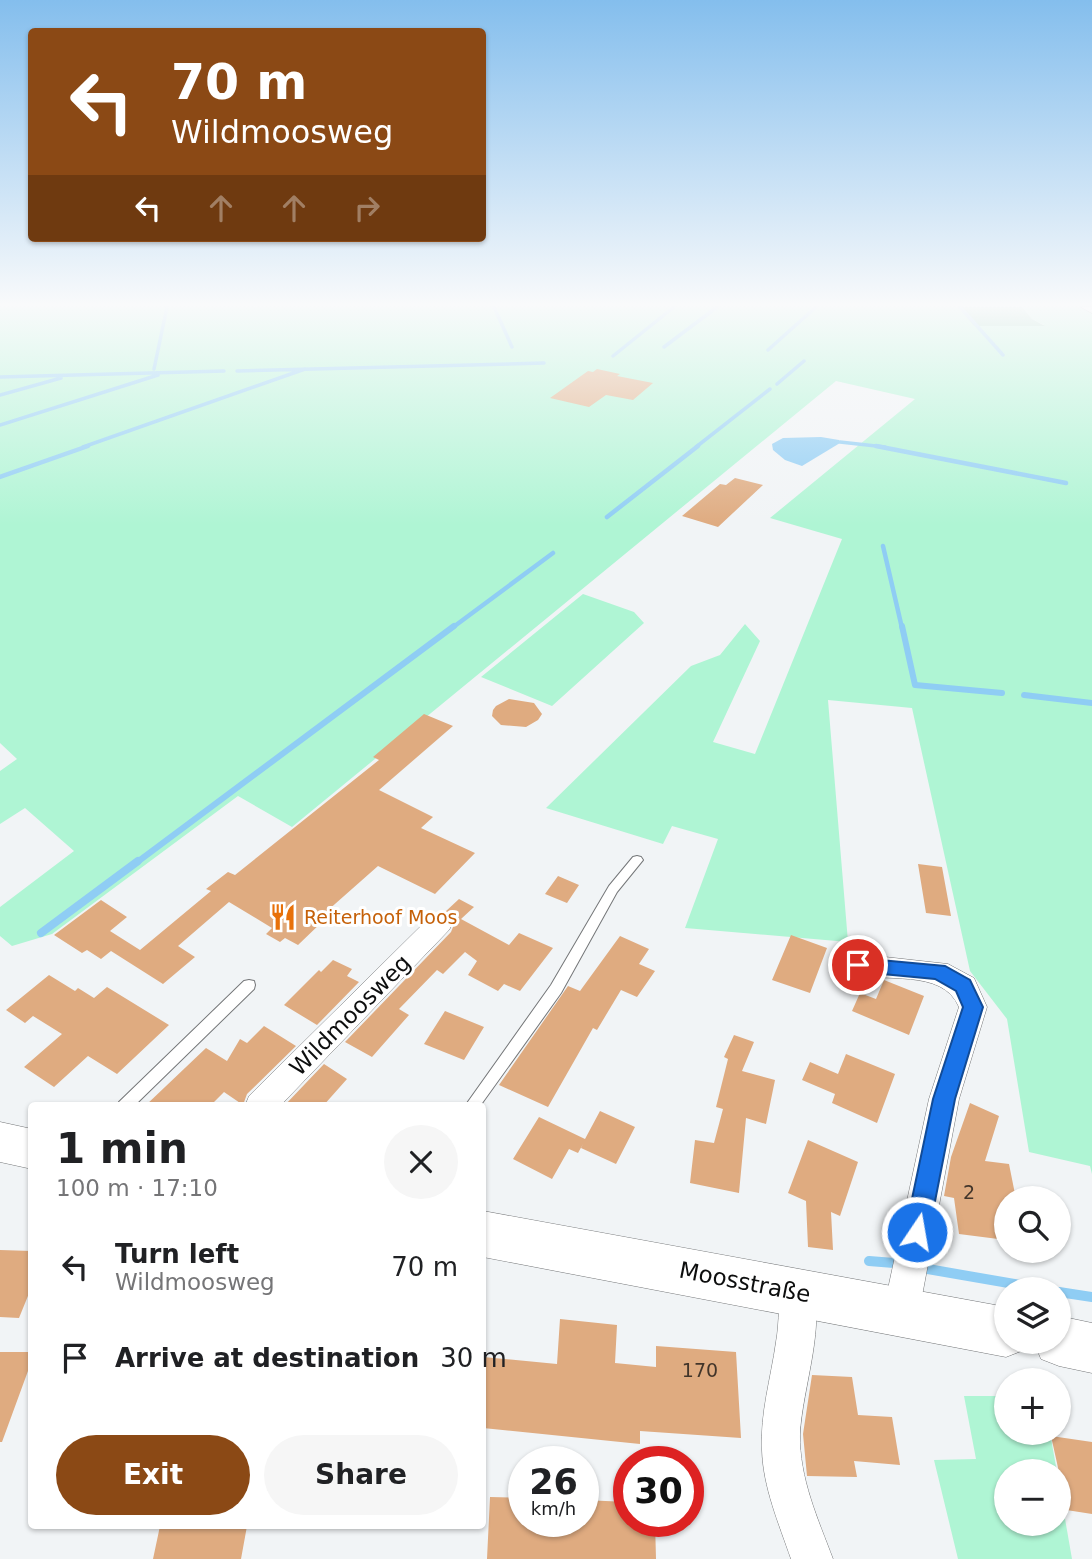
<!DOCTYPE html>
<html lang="en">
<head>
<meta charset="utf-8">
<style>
  :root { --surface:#fff; --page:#f6f6f6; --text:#202124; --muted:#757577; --accent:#8b4915 }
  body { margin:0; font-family:"DejaVu Sans",sans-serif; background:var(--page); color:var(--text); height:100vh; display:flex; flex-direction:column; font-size:26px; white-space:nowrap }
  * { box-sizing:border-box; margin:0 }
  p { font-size:23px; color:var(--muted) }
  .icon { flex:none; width:38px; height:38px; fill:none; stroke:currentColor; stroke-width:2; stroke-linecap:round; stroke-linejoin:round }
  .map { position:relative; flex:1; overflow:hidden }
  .panel { position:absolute; left:28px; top:1102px; width:458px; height:427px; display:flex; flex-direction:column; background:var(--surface); border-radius:7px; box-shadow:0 2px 5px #0004 }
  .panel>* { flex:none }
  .hud { position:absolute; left:28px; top:28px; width:458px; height:214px; border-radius:7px; box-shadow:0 2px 5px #0004; background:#8b4915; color:#fff; overflow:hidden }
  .controls { position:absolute; left:994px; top:1186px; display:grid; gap:14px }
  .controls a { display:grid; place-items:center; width:77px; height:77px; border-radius:50%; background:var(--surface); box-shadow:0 2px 5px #0004; font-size:35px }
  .speed { position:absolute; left:508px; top:1446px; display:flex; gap:14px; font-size:35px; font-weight:700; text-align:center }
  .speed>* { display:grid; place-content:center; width:91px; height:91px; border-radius:50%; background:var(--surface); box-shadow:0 2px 5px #0004; line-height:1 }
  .speed small { font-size:18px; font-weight:400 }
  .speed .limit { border:10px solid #d22; background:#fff; color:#111 }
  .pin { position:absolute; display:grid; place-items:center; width:60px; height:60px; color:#fff; margin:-30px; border:4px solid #fff; border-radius:50%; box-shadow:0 2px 7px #0007 }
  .me { position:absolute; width:77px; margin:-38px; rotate:12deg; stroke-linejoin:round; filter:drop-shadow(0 0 5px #0008) }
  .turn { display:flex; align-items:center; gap:24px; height:147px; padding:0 28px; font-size:32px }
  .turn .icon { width:91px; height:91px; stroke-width:2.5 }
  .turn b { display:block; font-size:49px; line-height:60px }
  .lanes { display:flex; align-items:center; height:66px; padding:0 28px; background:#0003; justify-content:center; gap:35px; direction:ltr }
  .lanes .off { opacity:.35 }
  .round { display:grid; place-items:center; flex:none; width:74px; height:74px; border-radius:37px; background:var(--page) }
  .summary { display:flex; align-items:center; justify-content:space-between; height:119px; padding:0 28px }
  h1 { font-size:42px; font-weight:600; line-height:52px }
  .action { display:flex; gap:14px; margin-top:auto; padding:14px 28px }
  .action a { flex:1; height:80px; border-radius:42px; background:var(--accent); color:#fff; font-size:28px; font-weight:600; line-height:80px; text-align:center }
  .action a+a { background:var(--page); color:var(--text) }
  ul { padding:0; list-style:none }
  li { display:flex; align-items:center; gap:21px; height:91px; padding:0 28px }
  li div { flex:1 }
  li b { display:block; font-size:26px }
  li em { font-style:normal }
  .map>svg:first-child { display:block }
  .green { fill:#aff5d4 }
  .forest { fill:#87cdad }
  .water { fill:#8fcdf4 }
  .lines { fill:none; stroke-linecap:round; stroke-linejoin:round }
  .stream-far4 { stroke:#8fcdf4; stroke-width:3.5 }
  .stream-far3 { stroke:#8fcdf4; stroke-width:4.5 }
  .stream-far2 { stroke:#8fcdf4; stroke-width:6 }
  .stream-far1 { stroke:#8fcdf4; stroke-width:8 }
  .stream { stroke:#8fcdf4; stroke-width:10 }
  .building { fill:#dfab80 }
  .lane-casing { stroke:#747678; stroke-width:2 }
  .street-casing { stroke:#747678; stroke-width:1 }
  .secondary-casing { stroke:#747678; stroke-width:1 }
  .lane { fill:#fff; fill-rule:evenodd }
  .street { fill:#fff; fill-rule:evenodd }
  .secondary { fill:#fff; fill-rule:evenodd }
  .route { fill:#1a73e8; stroke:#114b97; stroke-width:2 }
  .labels { text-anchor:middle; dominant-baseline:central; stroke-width:6; stroke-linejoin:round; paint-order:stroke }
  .food-label { font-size:19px; fill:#c56008; stroke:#fff; text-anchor:start }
  .near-number-label { font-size:19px; fill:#42352a }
  .near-street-label { font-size:23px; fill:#0d0e0e; stroke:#fff }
</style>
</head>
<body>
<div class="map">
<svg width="1092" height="1559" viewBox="0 0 1092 1559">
  <rect width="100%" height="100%" fill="#f1f4f6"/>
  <!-- green -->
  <path class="green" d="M 0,307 L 958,307 L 974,326 L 1044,325 L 1032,319 L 1022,307 L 1092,307 L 1092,1174 L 1090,1166 L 1029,1152 L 1007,1019 L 970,971 L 912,708 L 828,700 L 848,942 L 685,928 L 718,839 L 672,826 L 663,844 L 546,808 L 691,666 L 720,655 L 745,624 L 760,641 L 713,742 L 755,754 L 842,539 L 770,518 L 915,399 L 836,381 L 292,827 L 238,796 L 52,934 L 12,946 L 0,936 L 0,907 L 74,851 L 25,808 L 0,824 L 0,771 L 17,759 L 0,743 Z
    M 583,594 L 634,612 L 644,623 L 552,706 L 481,677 Z
    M 964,1396 L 1006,1396 L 1006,1433 L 1050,1433 L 1057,1472 L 1006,1472 L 1006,1524 L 1059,1524 L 1059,1484 L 1072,1559 L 958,1559 L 934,1460 L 976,1459 Z"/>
  <!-- forest -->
  <path class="forest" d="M 958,307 L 1022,307 L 1032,319 L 1045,326 L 974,326 Z"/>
  <!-- water -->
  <path class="water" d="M 821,437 L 839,440 L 840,443 L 802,466 L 785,460 L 773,450 L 772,444 L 783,438 Z"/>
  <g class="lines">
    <!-- stream-far4 -->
    <path class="stream-far4" d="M 494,307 L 512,347
      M 960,307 L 1003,355
      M 664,347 L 717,307
      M 768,350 L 816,307
      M 613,356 L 674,307
      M 154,369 L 167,307
      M 237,371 L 544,363
      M 0,377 L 224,371
      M 777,384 L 804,361
      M 0,395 L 61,378
      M 0,425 L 158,375
      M 840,442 L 885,447
      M 83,447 L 305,369
      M 696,447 L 770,389"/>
    <!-- stream-far3 -->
    <path class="stream-far3" d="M 876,446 L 1066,483
      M 0,477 L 88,446
      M 607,517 L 698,446
      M 883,546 L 902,628
      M 452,628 L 553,553"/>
    <!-- stream-far2 -->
    <path class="stream-far2" d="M 902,626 L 915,685 L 1002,693
      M 1024,695 L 1092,703
      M 136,863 L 454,626"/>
    <!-- stream-far1 -->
    <path class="stream-far1" d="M 41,933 L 138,861"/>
    <!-- stream -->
    <path class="stream" d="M 869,1261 L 894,1263
      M 922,1268 L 1049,1290
      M 1059,1292 L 1092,1297"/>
  </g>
  <!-- building -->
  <path class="building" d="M 597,369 L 620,374 L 617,376 L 653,383 L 633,400 L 606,395 L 589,407 L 550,398 L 588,371 L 593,372 Z
    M 735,478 L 763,485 L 718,527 L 682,516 L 720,484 L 726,485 Z
    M 509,699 L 534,703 L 542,714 L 538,720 L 526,727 L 501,725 L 492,716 L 493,710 L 496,706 Z
    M 424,714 L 453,726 L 379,790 L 433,817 L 421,828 L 475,853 L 435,894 L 378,866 L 318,919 L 323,921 L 298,945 L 285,938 L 280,942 L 266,934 L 272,928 L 229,902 L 178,946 L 195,957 L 163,984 L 111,951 L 101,959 L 87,950 L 82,953 L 54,935 L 101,900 L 127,917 L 110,931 L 140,950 L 211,891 L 206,889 L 228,872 L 235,875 L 379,760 L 373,757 Z
    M 918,864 L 942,867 L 951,916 L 926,913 Z
    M 558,876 L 579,885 L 567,903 L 545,894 Z
    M 459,899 L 474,907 L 461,919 L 509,945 L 519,933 L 553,948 L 520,991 L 504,984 L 498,991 L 468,975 L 477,961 L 465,952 L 443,974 L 437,970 L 399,1009 L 409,1015 L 372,1057 L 345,1042 L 451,932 L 455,922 L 451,915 L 445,912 Z
    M 791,935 L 827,948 L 810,993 L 772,980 Z
    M 620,936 L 649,949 L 639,964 L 655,971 L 637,997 L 621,990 L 597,1030 L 593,1028 L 548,1107 L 499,1085 L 568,986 L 580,991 Z
    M 333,960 L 352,969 L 347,976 L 359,982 L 317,1025 L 284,1005 L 319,970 L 321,972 Z
    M 49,975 L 75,991 L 78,988 L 94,998 L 107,987 L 169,1025 L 117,1074 L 88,1056 L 54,1087 L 24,1067 L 62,1034 L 33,1016 L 25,1023 L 6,1010 Z
    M 884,980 L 924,996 L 909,1035 L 852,1011 L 860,993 L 876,999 Z
    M 445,1011 L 484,1027 L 464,1060 L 424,1044 Z
    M 264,1026 L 296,1046 L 247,1094 L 243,1105 L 224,1092 L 210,1106 L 145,1106 L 206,1048 L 227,1061 L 240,1039 L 247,1043 Z
    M 734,1035 L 754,1042 L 742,1071 L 775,1080 L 766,1124 L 746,1118 L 739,1193 L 690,1183 L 695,1140 L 714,1143 L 723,1109 L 716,1107 L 728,1059 L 724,1057 Z
    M 846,1054 L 895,1074 L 877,1123 L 832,1103 L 835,1094 L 802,1080 L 810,1062 L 838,1074 Z
    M 324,1064 L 347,1079 L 323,1106 L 284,1106 Z
    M 970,1103 L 999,1116 L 985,1161 L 1009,1164 L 1016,1199 L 1006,1199 L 1006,1240 L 959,1234 L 954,1198 L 944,1196 L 951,1157 Z
    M 600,1111 L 635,1127 L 616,1164 L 581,1148 L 583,1144 L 578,1153 L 569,1149 L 552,1179 L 513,1159 L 539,1117 L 585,1139 Z
    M 808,1140 L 858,1162 L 840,1216 L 831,1212 L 833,1250 L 808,1247 L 806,1201 L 788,1193 Z
    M 0,1250 L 32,1251 L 32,1286 L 19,1318 L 0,1317 Z
    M 560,1319 L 617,1325 L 615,1363 L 656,1367 L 656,1346 L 736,1352 L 741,1438 L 640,1431 L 640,1444 L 483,1428 L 483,1357 L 557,1364 Z
    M 0,1352 L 32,1352 L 32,1360 L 2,1442 L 0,1442 Z
    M 812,1375 L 852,1377 L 858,1415 L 892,1417 L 900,1465 L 854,1461 L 857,1477 L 807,1476 L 803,1434 Z
    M 1051,1436 L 1092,1442 L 1092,1514 L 1060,1509 L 1059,1472 Z
    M 490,1497 L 523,1498 L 523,1521 L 583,1521 L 583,1500 L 628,1502 L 628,1521 L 655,1521 L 656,1559 L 487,1559 Z
    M 160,1526 L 247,1526 L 241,1559 L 153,1559 Z"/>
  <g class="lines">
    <defs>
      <path id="lane" d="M 637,856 L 641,857 L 643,860 L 617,892 L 561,993 L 480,1106 L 465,1106 L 551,985 L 609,886 L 633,857 Z
        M 249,980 L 254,981 L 255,985 L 254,989 L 134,1106 L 117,1106 L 119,1102 L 244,981 Z"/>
      <path id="street" d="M 1081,307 L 1092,307 L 1092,313 Z
        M 440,913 L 449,916 L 453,923 L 449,930 L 280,1106 L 245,1106 L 249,1096 L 431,916 Z
        M 858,954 L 948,964 L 974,978 L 987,1007 L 959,1099 L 919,1312 L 914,1325 L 901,1330 L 888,1325 L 883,1312 L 929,1099 L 959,1007 C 942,967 883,984 848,973 L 844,965 L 848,957 Z
        M 798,1273 L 810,1279 C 828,1321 802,1388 800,1434 C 799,1478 818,1519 833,1559 L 791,1559 C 779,1524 763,1487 762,1450 C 760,1413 771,1378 776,1342 C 780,1321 777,1298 786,1279 Z"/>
      <path id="secondary" d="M 0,1122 L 32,1129 L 32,1169 L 0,1162 Z
        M 483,1211 L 1006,1307 L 1006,1342 L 1027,1342 L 1024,1350 L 1006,1357 L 483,1257 Z
        M 1059,1316 L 1092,1323 L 1092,1373 L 1059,1366 L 1041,1359 L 1034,1342 L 1059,1342 Z"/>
    </defs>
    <!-- lane casing -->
    <use href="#lane" class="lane-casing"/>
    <!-- street casing -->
    <use href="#street" class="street-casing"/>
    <!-- secondary casing -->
    <use href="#secondary" class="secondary-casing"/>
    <!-- lane -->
    <use href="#lane" class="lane"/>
    <!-- street -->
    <use href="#street" class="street"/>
    <!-- secondary -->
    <use href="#secondary" class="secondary"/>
  </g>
  <!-- sky -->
  <linearGradient id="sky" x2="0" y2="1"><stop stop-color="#84beed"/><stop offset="0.58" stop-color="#f9fafb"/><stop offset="1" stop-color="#f9fafb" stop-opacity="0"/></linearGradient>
  <rect width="1092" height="525" fill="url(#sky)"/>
  <!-- route -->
  <path class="route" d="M 858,958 L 945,966 L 970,980 L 983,1007 L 955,1099 L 929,1232 L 925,1240 L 917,1243 L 909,1240 L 905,1232 L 933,1099 L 963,1007 L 956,991 L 935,979 L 851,971 L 848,965 L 851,960 Z"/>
  <!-- icons -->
  <defs>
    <symbol id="restaurant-bare" viewBox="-9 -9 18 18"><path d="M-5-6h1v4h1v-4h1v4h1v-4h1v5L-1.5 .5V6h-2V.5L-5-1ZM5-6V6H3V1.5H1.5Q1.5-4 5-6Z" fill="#e8710a" stroke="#fff" stroke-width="2.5" paint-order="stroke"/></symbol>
  </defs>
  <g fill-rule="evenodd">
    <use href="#restaurant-bare" x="264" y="898" width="38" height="38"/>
  </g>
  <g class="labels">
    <!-- food labels -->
    <g class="food-label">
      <text x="304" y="917">Reiterhoof Moos</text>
    </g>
    <!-- near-number labels -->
    <g class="near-number-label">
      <text x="969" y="1192">2</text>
      <text x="700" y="1370">170</text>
    </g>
    <!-- near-street labels -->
    <g class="near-street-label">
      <text transform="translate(350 1015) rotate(-45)">Wildmoosweg</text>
      <text transform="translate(745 1282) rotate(11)">Moosstraße</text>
    </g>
  </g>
</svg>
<div class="controls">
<a><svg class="icon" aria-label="search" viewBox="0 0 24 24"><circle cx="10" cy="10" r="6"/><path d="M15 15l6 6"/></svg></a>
<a><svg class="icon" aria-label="layers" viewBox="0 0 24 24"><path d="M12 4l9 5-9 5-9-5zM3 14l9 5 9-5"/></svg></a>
<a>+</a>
<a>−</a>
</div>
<div class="speed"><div>26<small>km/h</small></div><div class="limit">30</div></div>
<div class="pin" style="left:858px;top:965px;background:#d93025"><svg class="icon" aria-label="arrive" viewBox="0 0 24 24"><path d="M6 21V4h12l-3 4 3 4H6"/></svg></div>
<svg class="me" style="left:917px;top:1232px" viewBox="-20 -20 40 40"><circle r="17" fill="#1a73e8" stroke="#fff" stroke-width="3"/><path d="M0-11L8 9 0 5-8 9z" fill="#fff"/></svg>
<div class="hud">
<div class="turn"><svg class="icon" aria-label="left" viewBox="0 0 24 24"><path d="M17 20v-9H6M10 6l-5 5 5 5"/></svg><div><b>70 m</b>Wildmoosweg</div></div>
<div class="lanes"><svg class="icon" aria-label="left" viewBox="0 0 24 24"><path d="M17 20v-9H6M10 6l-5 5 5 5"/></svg><svg class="icon off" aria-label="ahead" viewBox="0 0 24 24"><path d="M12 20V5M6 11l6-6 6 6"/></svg><svg class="icon off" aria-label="ahead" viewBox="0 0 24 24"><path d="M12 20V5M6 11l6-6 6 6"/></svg><svg class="icon off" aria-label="right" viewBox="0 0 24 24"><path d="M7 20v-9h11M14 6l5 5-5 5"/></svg></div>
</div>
<section class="panel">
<div class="summary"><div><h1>1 min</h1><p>100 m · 17:10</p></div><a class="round"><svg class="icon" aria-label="close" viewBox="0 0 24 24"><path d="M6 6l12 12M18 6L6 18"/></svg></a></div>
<ul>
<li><svg class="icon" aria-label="left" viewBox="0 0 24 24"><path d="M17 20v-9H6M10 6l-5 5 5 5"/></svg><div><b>Turn left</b><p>Wildmoosweg</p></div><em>70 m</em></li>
<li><svg class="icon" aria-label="arrive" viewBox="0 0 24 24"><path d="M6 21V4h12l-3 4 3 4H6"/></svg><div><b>Arrive at destination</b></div><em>30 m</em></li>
</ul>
<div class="action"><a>Exit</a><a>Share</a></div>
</section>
</div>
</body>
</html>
